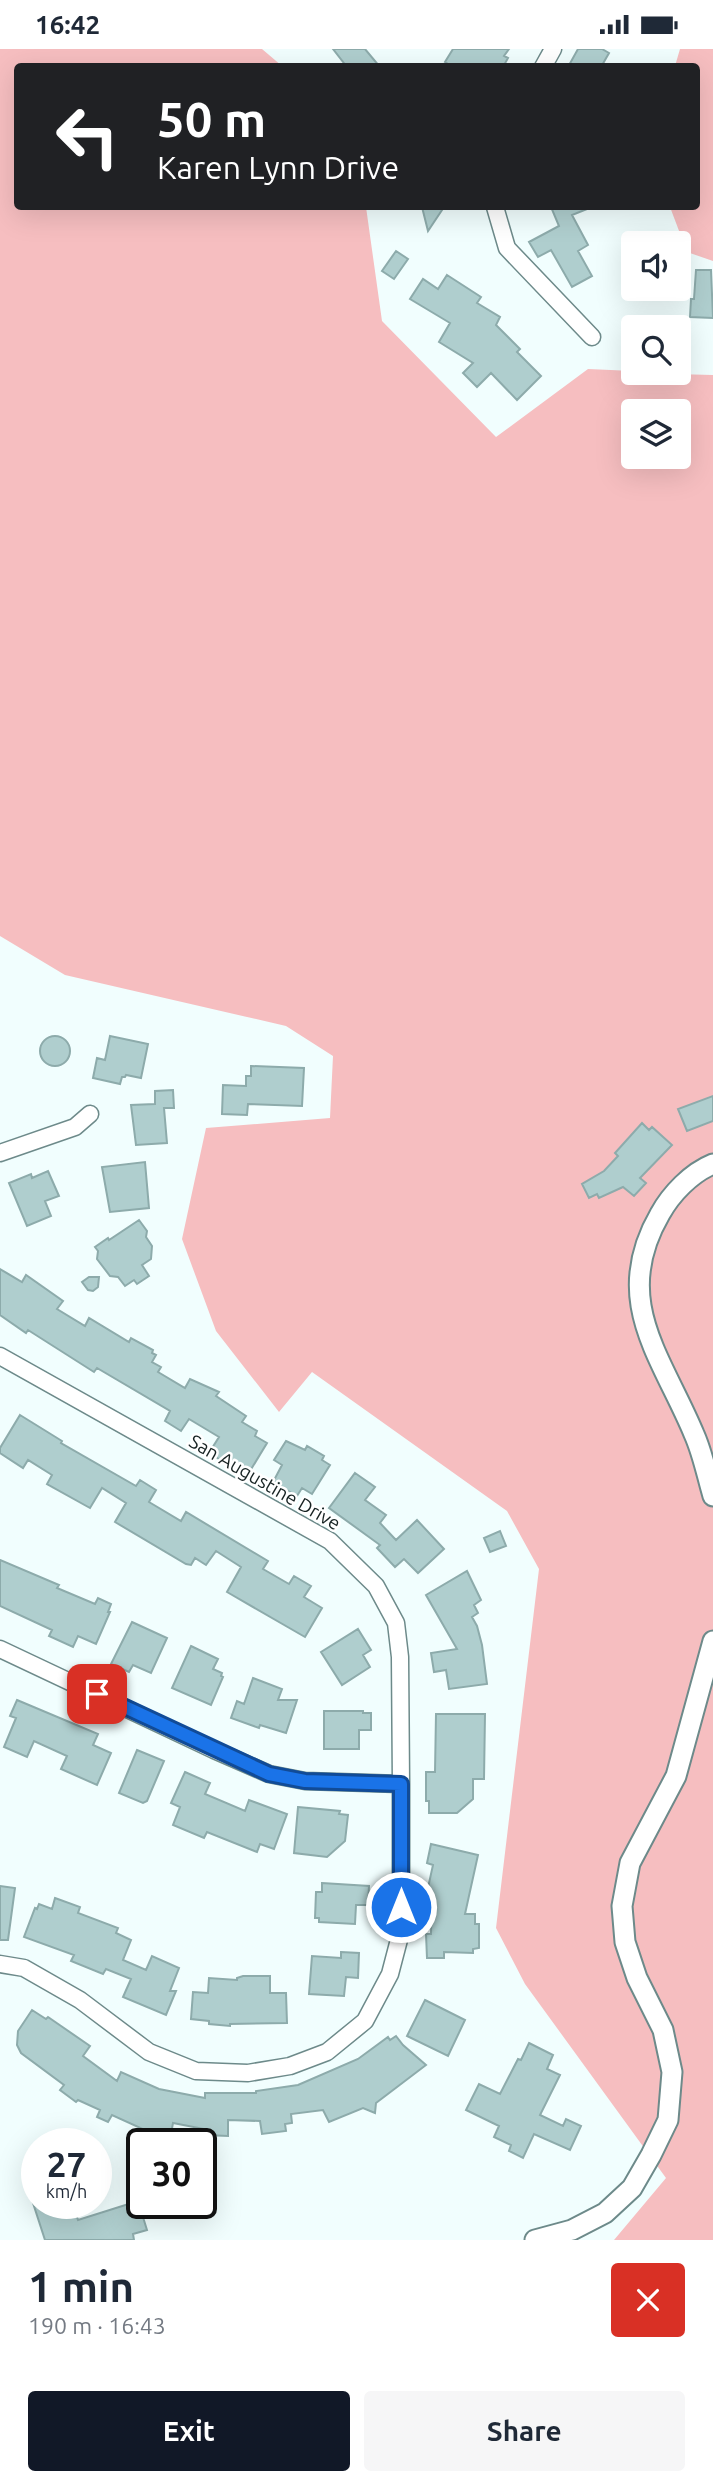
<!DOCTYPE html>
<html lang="en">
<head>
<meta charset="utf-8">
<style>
  :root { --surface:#fff; --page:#f6f6f7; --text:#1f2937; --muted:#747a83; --accent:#111827 }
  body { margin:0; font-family:Ubuntu,sans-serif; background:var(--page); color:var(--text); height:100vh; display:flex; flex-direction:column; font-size:26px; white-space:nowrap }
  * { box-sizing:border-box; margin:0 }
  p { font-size:23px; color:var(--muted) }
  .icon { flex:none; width:38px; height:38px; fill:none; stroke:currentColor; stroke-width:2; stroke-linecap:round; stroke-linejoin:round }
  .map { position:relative; height:2191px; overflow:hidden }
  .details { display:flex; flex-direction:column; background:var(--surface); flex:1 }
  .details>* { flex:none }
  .guide { position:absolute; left:14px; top:14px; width:686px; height:147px; border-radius:7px; box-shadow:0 7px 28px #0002; background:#202124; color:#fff; overflow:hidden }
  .controls { position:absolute; left:621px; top:182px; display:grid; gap:14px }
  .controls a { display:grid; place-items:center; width:70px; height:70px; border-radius:7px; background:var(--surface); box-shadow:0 7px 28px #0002; font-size:35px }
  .speed { position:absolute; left:21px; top:2079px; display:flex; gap:14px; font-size:35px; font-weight:700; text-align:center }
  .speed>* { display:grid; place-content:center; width:91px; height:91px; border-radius:50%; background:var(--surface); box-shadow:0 7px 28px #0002; line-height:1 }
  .speed small { font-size:18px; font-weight:400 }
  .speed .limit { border:4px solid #111; border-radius:10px; background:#fff; color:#111 }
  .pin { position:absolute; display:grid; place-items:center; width:60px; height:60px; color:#fff; margin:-30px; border-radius:14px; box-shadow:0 4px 10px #0006 }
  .me { position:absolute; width:77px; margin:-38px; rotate:0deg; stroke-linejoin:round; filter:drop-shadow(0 0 5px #0008) }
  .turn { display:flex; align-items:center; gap:24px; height:147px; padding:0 28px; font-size:32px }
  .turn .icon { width:91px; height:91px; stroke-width:2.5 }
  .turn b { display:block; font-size:49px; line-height:60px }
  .round { display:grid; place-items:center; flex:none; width:74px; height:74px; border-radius:7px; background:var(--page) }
  .overview { display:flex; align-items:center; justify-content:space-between; height:119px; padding:0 28px }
  h1 { font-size:42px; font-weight:700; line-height:52px }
  .action { display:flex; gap:14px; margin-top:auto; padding:14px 28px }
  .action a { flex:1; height:80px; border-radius:7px; background:var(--accent); color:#fff; font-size:28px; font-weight:700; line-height:80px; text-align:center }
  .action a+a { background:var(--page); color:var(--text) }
  .status { display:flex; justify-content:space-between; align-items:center; height:49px; padding:0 35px; background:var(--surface); direction:ltr }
  .status svg { height:19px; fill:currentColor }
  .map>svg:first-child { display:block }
  .green { fill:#f6bec0; fill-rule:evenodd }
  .building { fill:#afcece; stroke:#8dabab; stroke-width:2 }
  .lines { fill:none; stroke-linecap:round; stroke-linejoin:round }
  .minor-casing { stroke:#6d8a8a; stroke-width:19 }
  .tertiary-casing { stroke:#6d8a8a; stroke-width:23 }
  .minor { stroke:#fff; stroke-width:16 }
  .tertiary { stroke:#fff; stroke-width:19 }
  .route-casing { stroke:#114b97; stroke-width:18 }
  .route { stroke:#1a73e8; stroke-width:12 }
  .labels { text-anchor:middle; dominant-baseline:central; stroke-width:5; stroke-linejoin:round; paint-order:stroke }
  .street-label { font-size:19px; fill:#162222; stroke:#fff }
</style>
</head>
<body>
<div class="status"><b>16:42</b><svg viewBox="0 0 49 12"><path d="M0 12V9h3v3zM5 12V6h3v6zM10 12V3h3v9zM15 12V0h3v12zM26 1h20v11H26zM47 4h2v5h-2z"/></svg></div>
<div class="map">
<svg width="713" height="2191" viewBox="0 0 713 2191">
  <rect width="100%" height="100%" fill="#f1fefe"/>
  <!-- green -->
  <path class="green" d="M 0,0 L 262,0 L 282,17 L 18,18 L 18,158 L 366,158 L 382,272 L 496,388 L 588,320 L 633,322 L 634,324 L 713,326 L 713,2191 L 614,2191 L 666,2129 L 525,1935 L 496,1879 L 539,1520 L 507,1462 L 312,1323 L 279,1363 L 216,1282 L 182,1190 L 206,1079 L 330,1069 L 333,1007 L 286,977 L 65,926 L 0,887 ZM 634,362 L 679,362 L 679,408 L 634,408 Z
    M 680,0 L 713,0 L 713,212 L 687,203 L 670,158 L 696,158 L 696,18 L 675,17 Z"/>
  <!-- building -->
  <path class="building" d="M 333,0 L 365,0 L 380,18 L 347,18 Z
    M 453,0 L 509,0 L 504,7 L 508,9 L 503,18 L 453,18 L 445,13 Z
    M 578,0 L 602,0 L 609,4 L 601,18 L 568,18 Z
    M 422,158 L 444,158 L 428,182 Z
    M 551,158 L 592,158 L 572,166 L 588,196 L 578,202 L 592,227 L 572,238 L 551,201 L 538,208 L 529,193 L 559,177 Z
    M 396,202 L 408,210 L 394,230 L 382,222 Z
    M 696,221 L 711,221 L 713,269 L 690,268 L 691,250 L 694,250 Z
    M 447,226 L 481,248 L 477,254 L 500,268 L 496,276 L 520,300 L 517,303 L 541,327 L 517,351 L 491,324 L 477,338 L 463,324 L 473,314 L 439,293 L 450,274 L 410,250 L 423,230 L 438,240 Z
    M 110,987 L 148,995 L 141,1029 L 126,1026 L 125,1028 L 122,1028 L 120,1035 L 93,1029 L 97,1009 L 105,1011 Z
    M40 1002a15 15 0 1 1 30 0a15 15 0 1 1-30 0Z
    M 251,1017 L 304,1019 L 302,1057 L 248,1055 L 247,1066 L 222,1065 L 223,1036 L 246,1037 L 246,1027 L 251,1027 Z
    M 173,1041 L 174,1059 L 164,1059 L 167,1094 L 136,1096 L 131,1056 L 155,1055 L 155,1042 Z
    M 713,1047 L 713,1072 L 687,1082 L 678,1060 Z
    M 642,1074 L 649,1081 L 652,1078 L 672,1096 L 640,1129 L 646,1134 L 634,1147 L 623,1138 L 599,1149 L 597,1145 L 589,1149 L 582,1135 L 604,1122 L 618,1107 L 615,1104 Z
    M 145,1113 L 149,1159 L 110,1163 L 102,1118 Z
    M 48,1122 L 59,1147 L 45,1152 L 51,1167 L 27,1177 L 9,1134 L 31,1125 L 32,1129 Z
    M 139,1171 L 147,1182 L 146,1188 L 152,1197 L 151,1210 L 142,1216 L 149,1227 L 137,1235 L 134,1231 L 125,1237 L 118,1228 L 110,1227 L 97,1210 L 98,1202 L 95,1198 L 108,1189 L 109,1191 Z
    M 0,1220 L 22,1233 L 26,1226 L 63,1252 L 57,1260 L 85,1277 L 89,1269 L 129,1293 L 131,1289 L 153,1301 L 152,1304 L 156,1306 L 152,1313 L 161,1318 L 158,1323 L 185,1339 L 190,1330 L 219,1343 L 216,1347 L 246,1367 L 242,1373 L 257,1382 L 255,1387 L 267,1394 L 247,1427 L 209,1404 L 219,1388 L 189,1370 L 181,1382 L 165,1372 L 170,1362 L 97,1319 L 94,1323 L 28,1281 L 26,1284 L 0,1266 Z
    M 89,1228 L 99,1228 L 98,1238 L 93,1242 L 88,1241 L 82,1233 Z
    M 20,1366 L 62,1392 L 61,1394 L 136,1437 L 140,1431 L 156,1441 L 149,1453 L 181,1472 L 186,1463 L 268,1512 L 263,1520 L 289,1535 L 294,1527 L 311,1537 L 304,1548 L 322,1559 L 305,1588 L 227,1543 L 241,1518 L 216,1502 L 206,1516 L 195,1509 L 191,1516 L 186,1515 L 115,1473 L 126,1454 L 102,1439 L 90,1459 L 47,1435 L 52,1426 L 28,1411 L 23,1419 L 0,1404 L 0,1399 Z
    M 286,1392 L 305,1401 L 307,1397 L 324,1407 L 322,1411 L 330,1416 L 312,1445 L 302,1439 L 297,1447 L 273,1433 L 282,1416 L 274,1411 Z
    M 355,1424 L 375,1438 L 365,1451 L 386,1466 L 380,1474 L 396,1491 L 417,1471 L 444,1500 L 418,1524 L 404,1510 L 395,1518 L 377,1499 L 380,1496 L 329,1459 Z
    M 500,1482 L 506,1497 L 490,1503 L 484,1489 Z
    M 0,1511 L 59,1536 L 57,1539 L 95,1555 L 98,1549 L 111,1555 L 108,1563 L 110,1563 L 96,1595 L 78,1587 L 73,1598 L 49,1587 L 52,1581 L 0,1557 Z
    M 467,1522 L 481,1551 L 474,1556 L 478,1564 L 472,1568 L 477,1577 L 482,1596 L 487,1635 L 449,1640 L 446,1621 L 434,1623 L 431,1604 L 457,1600 L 426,1546 Z
    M 132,1573 L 167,1589 L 151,1624 L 133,1616 L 129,1623 L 111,1615 Z
    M 358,1580 L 371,1601 L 363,1606 L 370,1618 L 342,1636 L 321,1603 Z
    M 191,1597 L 218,1610 L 213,1620 L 222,1624 L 221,1627 L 223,1628 L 211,1656 L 172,1639 Z
    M 253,1629 L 282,1640 L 278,1651 L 297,1651 L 286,1684 L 260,1676 L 259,1679 L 231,1669 L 237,1652 L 244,1655 Z
    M 17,1651 L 98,1685 L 93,1696 L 111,1704 L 97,1736 L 61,1720 L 67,1707 L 34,1692 L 27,1708 L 4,1698 L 16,1669 L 10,1667 Z
    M 324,1662 L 363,1662 L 363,1664 L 371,1664 L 371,1681 L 359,1681 L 359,1700 L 324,1700 Z
    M 436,1665 L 485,1665 L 484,1730 L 473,1730 L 473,1750 L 457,1764 L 429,1764 L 429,1752 L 426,1752 L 426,1723 L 435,1723 Z
    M 137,1701 L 164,1712 L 147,1752 L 143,1754 L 119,1744 Z
    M 185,1723 L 210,1734 L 205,1745 L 245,1762 L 249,1751 L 287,1765 L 274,1800 L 260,1795 L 257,1803 L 207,1783 L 204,1789 L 173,1776 L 180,1758 L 171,1754 Z
    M 298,1758 L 340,1762 L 339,1765 L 348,1766 L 345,1792 L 327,1808 L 294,1804 Z
    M 431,1795 L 478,1806 L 465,1865 L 475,1865 L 475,1875 L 479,1875 L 479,1899 L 473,1900 L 473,1904 L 444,1903 L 444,1909 L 427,1909 L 426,1885 L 431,1885 L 432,1849 L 426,1848 L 433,1816 L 427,1814 Z
    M 322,1834 L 369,1837 L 368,1856 L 356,1856 L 355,1875 L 319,1873 L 319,1869 L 315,1869 L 316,1843 L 322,1843 Z
    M 0,1837 L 15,1839 L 8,1891 L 0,1891 Z
    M 55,1849 L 80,1858 L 78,1864 L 118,1879 L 116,1884 L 131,1891 L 123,1911 L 146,1921 L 152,1907 L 179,1919 L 170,1942 L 176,1942 L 166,1966 L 123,1948 L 131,1930 L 106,1920 L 103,1925 L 71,1912 L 74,1906 L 24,1888 L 35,1859 L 37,1860 L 39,1855 L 52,1860 Z
    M 341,1903 L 359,1904 L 358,1929 L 346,1928 L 344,1947 L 309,1945 L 312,1907 L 341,1909 Z
    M 243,1927 L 270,1927 L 270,1944 L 286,1944 L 287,1974 L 230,1975 L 230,1977 L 209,1975 L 209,1972 L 191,1970 L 193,1943 L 208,1944 L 209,1929 L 237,1931 L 237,1929 Z
    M 425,1951 L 465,1971 L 448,2007 L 407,1987 Z
    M 32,1961 L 46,1970 L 48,1968 L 90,1997 L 83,2007 L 117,2032 L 121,2023 L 159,2040 L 205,2049 L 205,2044 L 256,2044 L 256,2042 L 298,2036 L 358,2010 L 388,1988 L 390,1991 L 396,1987 L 403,1996 L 426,2016 L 376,2054 L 375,2064 L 363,2059 L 329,2073 L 323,2061 L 291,2065 L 292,2074 L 285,2075 L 286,2082 L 262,2085 L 260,2072 L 228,2071 L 228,2087 L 204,2086 L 204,2080 L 173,2074 L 170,2090 L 144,2085 L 145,2081 L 112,2066 L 108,2073 L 97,2068 L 100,2061 L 78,2051 L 76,2053 L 60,2041 L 64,2036 L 21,2004 L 17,1996 L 18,1982 Z
    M 529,1994 L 553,2006 L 547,2020 L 560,2026 L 540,2066 L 563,2077 L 566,2070 L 581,2077 L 570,2101 L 534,2085 L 523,2109 L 509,2102 L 511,2096 L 494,2088 L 499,2077 L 466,2061 L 479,2035 L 500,2045 L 518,2010 L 521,2011 Z
    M 138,2152 L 147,2181 L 133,2185 L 134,2191 L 45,2191 L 33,2154 L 72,2154 L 78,2171 Z"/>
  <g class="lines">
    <defs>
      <path id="minor" d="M 543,18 L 553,0
        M 495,158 L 507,199 L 592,288
        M 0,1104 L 75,1078 L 90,1065
        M 0,1307 L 330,1492 L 376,1537 L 396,1574 L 400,1608 L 401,1735 L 401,1883 L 390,1925 L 365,1972 L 327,2003 L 290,2017 L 248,2024 L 196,2022 L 149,2003 L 80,1951 L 24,1919 L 0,1915
        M 0,1600 L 214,1701 L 269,1725 L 305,1732 L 401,1735"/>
      <path id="tertiary" d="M 713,1115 C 691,1124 671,1145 660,1165 C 610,1251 662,1308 694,1385 C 703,1405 707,1427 713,1447
        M 535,2191 L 572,2181 L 605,2164 L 632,2139 L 651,2106 L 668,2071 L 672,2023 L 663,1981 L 637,1929 L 625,1893 L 622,1857 L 630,1814 L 676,1727 L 713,1592"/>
    </defs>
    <!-- minor casing -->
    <use href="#minor" class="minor-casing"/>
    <!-- tertiary casing -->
    <use href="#tertiary" class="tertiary-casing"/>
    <!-- minor -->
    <use href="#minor" class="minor"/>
    <!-- tertiary -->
    <use href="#tertiary" class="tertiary"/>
  </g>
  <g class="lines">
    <defs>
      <path id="route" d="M 97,1645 L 269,1725 L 305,1732 L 401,1735 L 401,1858"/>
    </defs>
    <!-- route casing -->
    <use href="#route" class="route-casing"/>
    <!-- route -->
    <use href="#route" class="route"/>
  </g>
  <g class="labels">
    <!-- street labels -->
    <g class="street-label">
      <text transform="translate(265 1433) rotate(30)">San Augustine Drive</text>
    </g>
  </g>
</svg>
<div class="controls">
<a><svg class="icon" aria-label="sound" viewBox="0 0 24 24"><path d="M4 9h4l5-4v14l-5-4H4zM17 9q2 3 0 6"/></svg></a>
<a><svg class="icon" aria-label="search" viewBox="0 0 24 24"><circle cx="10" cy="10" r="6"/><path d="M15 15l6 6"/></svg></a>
<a><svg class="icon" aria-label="layers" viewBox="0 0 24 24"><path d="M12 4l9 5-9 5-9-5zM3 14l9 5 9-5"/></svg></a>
</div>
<div class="speed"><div>27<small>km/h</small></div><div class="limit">30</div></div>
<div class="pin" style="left:97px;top:1645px;background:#d93025"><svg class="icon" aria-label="arrive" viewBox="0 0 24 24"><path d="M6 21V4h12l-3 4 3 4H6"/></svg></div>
<svg class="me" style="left:401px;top:1858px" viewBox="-20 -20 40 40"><circle r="17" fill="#1a73e8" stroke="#fff" stroke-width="3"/><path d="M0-11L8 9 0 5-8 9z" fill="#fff"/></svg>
<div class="guide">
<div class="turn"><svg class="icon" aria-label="left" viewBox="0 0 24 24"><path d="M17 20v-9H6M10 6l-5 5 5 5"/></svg><div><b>50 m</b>Karen Lynn Drive</div></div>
</div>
</div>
<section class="details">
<div class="overview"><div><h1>1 min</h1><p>190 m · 16:43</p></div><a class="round" style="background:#d93025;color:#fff"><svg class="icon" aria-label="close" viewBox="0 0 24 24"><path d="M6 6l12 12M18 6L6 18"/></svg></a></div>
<div class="action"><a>Exit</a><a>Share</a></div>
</section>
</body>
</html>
